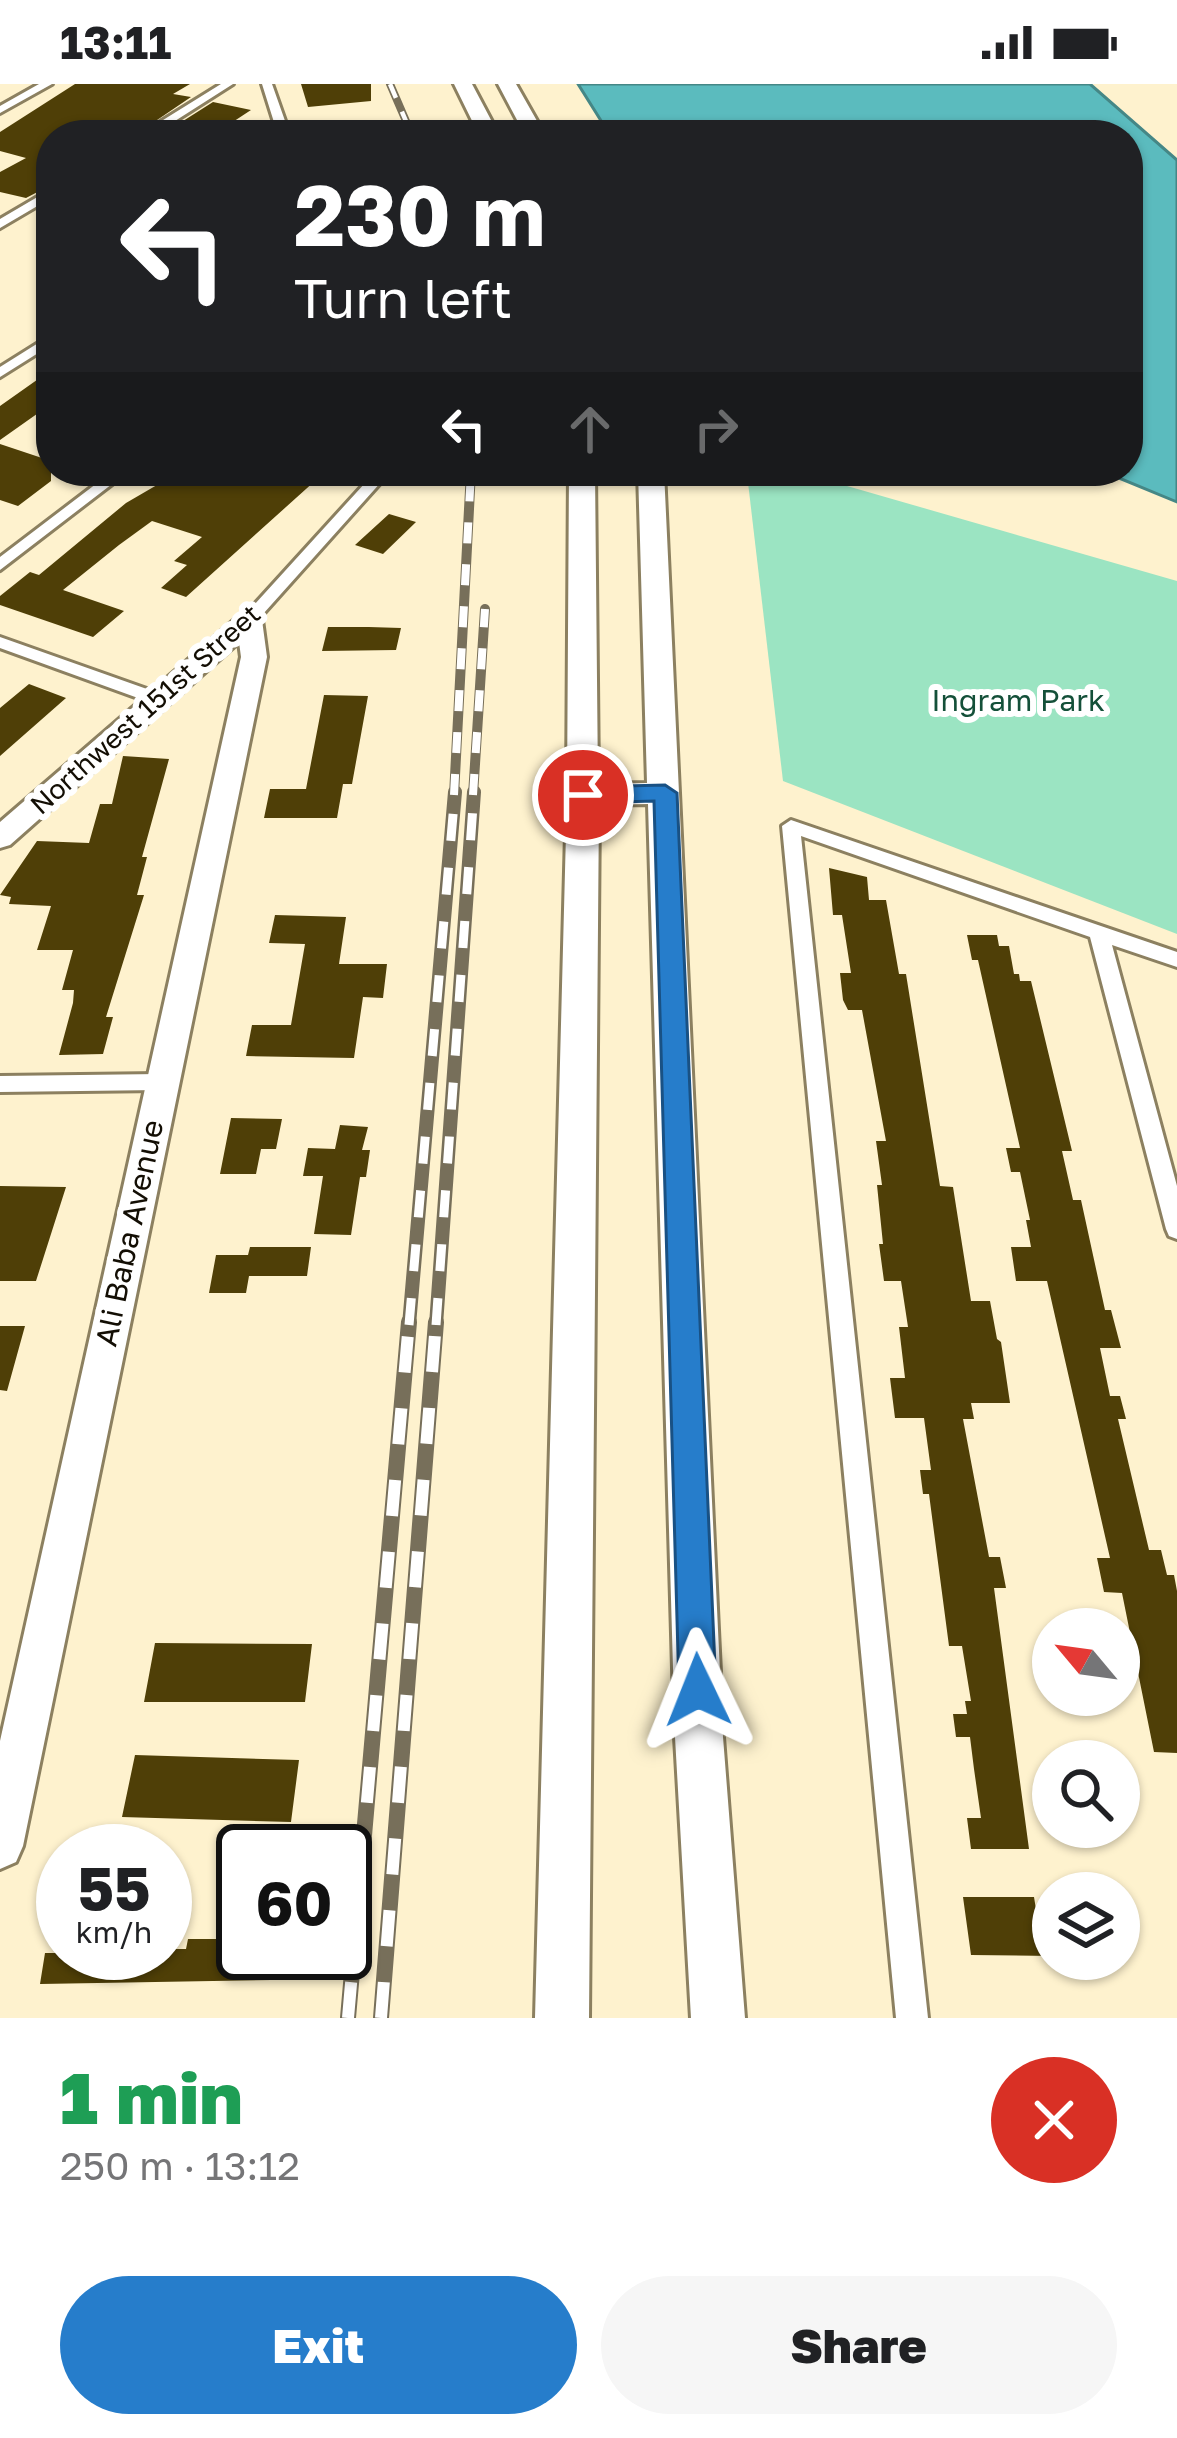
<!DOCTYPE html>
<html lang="en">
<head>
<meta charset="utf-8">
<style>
  :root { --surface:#fff; --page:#f6f6f6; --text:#202124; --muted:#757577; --accent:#267dcb }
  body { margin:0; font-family:"Golos Text",sans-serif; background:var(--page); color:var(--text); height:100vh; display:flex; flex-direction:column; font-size:45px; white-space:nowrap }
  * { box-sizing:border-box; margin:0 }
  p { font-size:39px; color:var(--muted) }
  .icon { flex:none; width:66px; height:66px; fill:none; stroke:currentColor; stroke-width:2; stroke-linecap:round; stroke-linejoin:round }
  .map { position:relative; height:1934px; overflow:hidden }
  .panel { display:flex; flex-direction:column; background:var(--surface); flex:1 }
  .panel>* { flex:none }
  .top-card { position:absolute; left:36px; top:36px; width:1107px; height:366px; border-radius:48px; box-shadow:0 3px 9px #0004; background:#202124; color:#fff; overflow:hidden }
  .needle { width:78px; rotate:299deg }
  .fabs { position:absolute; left:1032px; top:1524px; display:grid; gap:24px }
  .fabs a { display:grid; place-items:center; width:108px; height:108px; border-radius:50%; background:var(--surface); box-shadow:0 3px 9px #0004; font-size:60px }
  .speed { position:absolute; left:36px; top:1740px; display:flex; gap:24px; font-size:60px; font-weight:700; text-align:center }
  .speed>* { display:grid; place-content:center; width:156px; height:156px; border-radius:50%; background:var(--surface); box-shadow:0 3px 9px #0004; line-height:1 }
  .speed small { font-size:30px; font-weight:400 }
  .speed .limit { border:6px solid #111; border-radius:18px; background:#fff; color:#111 }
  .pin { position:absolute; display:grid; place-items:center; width:102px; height:102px; color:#fff; margin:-51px; border:6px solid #fff; border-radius:50%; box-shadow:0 3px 12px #0007 }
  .me { position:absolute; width:132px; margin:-66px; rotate:358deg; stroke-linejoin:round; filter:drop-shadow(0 0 9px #0008) }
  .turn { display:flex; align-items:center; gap:42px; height:252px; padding:0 60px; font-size:54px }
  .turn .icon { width:156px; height:156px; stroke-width:2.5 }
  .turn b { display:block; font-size:84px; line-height:102px }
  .lanes { display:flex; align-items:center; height:114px; padding:0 60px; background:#0003; justify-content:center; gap:60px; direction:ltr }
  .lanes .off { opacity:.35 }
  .round { display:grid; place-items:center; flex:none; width:126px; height:126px; border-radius:63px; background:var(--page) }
  .headline { display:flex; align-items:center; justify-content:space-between; height:204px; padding:0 60px }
  h1 { font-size:72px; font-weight:800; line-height:90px; color:#1e9e55 }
  .cta { display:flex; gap:24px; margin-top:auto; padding:24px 60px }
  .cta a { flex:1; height:138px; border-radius:72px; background:var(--accent); color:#fff; font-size:48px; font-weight:800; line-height:138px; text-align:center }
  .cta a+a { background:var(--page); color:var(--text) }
  .status { display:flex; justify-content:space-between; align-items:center; height:84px; padding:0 60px; background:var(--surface); direction:ltr }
  .status svg { height:33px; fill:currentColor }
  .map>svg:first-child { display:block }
  .green { fill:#9be4c2 }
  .water { fill:#5bbbbe; stroke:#458786; stroke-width:3 }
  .building { fill:#4f3f07 }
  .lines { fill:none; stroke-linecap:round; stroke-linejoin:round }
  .street-casing { stroke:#8c8060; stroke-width:6 }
  .secondary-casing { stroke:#8c8060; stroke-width:6 }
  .primary-casing { stroke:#8c8060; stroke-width:6 }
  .street { fill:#fff; fill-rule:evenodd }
  .secondary { fill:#fff; fill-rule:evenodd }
  .primary { fill:#fff; fill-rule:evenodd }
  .rail-far3-casing { stroke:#776f5a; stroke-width:8 }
  .rail-far2-casing { stroke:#776f5a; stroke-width:10 }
  .rail-far1-casing { stroke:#776f5a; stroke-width:14 }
  .rail-casing { stroke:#776f5a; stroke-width:16 }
  .rail-far3 { stroke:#fff; stroke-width:4.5; stroke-dasharray:15; stroke-linecap:butt }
  .rail-far2 { stroke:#fff; stroke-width:8; stroke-dasharray:21; stroke-linecap:butt }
  .rail-far1 { stroke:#fff; stroke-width:9; stroke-dasharray:27; stroke-linecap:butt }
  .rail { stroke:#fff; stroke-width:12; stroke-dasharray:36; stroke-linecap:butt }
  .route { fill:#267dcb; stroke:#195184; stroke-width:3 }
  .labels { text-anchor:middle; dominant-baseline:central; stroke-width:12; stroke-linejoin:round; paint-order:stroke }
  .far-street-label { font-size:27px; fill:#130e04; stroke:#fff }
  .park-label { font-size:30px; fill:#145039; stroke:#fff }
  .street-label { font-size:30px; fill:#130e04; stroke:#fff }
</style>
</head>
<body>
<div class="status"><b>13:11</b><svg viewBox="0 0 49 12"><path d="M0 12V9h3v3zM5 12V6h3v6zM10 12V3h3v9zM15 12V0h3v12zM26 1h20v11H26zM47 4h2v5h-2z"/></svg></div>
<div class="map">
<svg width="1177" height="1934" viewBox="0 0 1177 1934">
  <rect width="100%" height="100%" fill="#fef2ce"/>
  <!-- green -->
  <path class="green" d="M 795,387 L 1177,497 L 1177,850 L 783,697 L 747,390 Z"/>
  <!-- water -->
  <path class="water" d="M 578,0 L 1090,0 L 1177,76 L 1177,418 L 1102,387 L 1128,387 L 1128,51 L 610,51 Z"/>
  <!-- building -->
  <path class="building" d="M 75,0 L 190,0 L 173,10 L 191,13 L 135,51 L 51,51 L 51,101 L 26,114 L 0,108 L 0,88 L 26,74 L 0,67 L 0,48 Z
    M 301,0 L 371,0 L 371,17 L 308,23 Z
    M 213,18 L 251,26 L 213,51 L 161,51 Z
    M 51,286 L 51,320 L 0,356 L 0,322 Z
    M 0,360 L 51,377 L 51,397 L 18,422 L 0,416 Z
    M 181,387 L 213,396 L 214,387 L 326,387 L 186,513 L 161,504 L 187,481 L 174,477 L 202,453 L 152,437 L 119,461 L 63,506 L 124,527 L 93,553 L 0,521 L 0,512 L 30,488 L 39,491 L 126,419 Z
    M 389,430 L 416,438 L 383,470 L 355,461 Z
    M 328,543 L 369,543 L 401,544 L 396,566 L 322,567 Z
    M 29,600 L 66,614 L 0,672 L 0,624 Z
    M 324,611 L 368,612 L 352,700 L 343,700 L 337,734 L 264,734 L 270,705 L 306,705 Z
    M 123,672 L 169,675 L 142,773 L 147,773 L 137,811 L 144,811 L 106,933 L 113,933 L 103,970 L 59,971 L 73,919 L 74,906 L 62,906 L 73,866 L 37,866 L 51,822 L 9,820 L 11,813 L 0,811 L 37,757 L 89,759 L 100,720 L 112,720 Z
    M 829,784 L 867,793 L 869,816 L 886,816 L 899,890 L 906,890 L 940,1102 L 953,1103 L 971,1217 L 990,1217 L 997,1255 L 1001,1258 L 1010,1319 L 971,1319 L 974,1335 L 963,1335 L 989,1473 L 1000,1473 L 1006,1504 L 994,1504 L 1029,1765 L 971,1765 L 967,1734 L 981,1734 L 974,1685 L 970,1653 L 956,1653 L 953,1630 L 967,1630 L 965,1617 L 971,1617 L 962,1562 L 949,1562 L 929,1410 L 923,1410 L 920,1386 L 931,1386 L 924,1334 L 895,1334 L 890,1294 L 905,1294 L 899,1243 L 908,1243 L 901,1197 L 884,1197 L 879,1160 L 883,1160 L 877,1101 L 882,1101 L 876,1057 L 886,1057 L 862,926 L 848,926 L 843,916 L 840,889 L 851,889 L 842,831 L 833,831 Z
    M 275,831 L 346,833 L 339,880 L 387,880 L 383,914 L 363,913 L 354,974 L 246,972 L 252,941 L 291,941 L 305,860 L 269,859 Z
    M 967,851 L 997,851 L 999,862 L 1009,862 L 1014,890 L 1019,890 L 1020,897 L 1031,897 L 1072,1067 L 1062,1067 L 1073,1116 L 1081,1116 L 1105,1226 L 1111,1226 L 1121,1264 L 1100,1264 L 1110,1312 L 1120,1312 L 1126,1335 L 1118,1335 L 1149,1466 L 1161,1466 L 1167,1491 L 1174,1491 L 1177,1507 L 1177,1669 L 1154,1668 L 1122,1509 L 1104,1508 L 1097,1474 L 1110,1474 L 1047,1197 L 1016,1197 L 1011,1163 L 1031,1163 L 1026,1136 L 1030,1136 L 1020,1088 L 1011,1088 L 1006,1064 L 1020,1064 L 978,876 L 972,876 Z
    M 231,1034 L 282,1035 L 276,1065 L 261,1065 L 256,1090 L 220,1090 Z
    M 340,1041 L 368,1043 L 362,1066 L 370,1066 L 366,1093 L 360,1093 L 351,1151 L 314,1150 L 323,1092 L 303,1092 L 308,1064 L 335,1065 Z
    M 0,1102 L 66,1103 L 36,1197 L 0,1197 Z
    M 250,1163 L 311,1163 L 307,1192 L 249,1192 L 246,1209 L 209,1209 L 216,1171 L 248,1171 Z
    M 0,1242 L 25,1242 L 7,1307 L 0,1306 Z
    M 155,1559 L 312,1560 L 305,1618 L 144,1618 Z
    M 135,1671 L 299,1676 L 291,1738 L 122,1733 Z
    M 963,1813 L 1034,1813 L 1040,1850 L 1053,1850 L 1053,1872 L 971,1871 Z
    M 188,1855 L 243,1855 L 243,1869 L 273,1869 L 271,1896 L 40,1900 L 45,1869 L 165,1869 L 165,1865 L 186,1865 Z"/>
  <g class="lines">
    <defs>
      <path id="street" d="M 39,0 L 52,0 L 0,29 L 0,22 Z
        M 221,0 L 233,0 L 153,51 L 139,51 Z
        M 262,0 L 272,0 L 290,51 L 278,51 Z
        M 51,105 L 51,114 L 0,144 L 0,135 Z
        M 51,251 L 51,261 L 0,293 L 0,283 Z
        M 113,387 L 129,387 L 0,486 L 0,473 Z
        M 376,387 L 391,387 L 255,539 L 243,539 L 243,533 Z
        M 0,553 L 161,610 L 164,614 L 155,619 L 149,618 L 0,564 Z
        M 791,736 L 1177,868 L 1177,883 L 1112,861 L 1177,1102 L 1177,1155 L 1169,1152 L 1166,1145 L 1090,853 L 801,752 L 928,1934 L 896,1934 L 782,742 Z
        M 160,990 L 168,992 L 171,998 L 168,1004 L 160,1006 L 0,1008 L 0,992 Z"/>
      <path id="secondary" d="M 249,528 L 262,536 L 267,573 L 23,1762 L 16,1778 L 0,1785 L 0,1657 L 241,573 L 239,558 L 10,761 L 0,764 L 0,738 L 240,531 Z"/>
      <path id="primary" d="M 454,0 L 472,0 L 499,51 L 479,51 Z
        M 498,0 L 516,0 L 545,51 L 525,51 Z
        M 569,387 L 595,387 L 598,700 L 647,699 L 638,387 L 664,387 L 723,1653 L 745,1934 L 691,1934 L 675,1653 L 648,720 L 599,721 L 589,1934 L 535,1934 L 567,711 Z"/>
    </defs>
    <!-- street casing -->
    <use href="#street" class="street-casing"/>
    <!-- secondary casing -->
    <use href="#secondary" class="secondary-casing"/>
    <!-- primary casing -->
    <use href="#primary" class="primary-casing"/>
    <!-- street -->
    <use href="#street" class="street"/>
    <!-- secondary -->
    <use href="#secondary" class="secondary"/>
    <!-- primary -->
    <use href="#primary" class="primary"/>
    <defs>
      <path id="rail-far3" d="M 390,0 L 412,51"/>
      <path id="rail-far2" d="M 454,711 L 471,387
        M 473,711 L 485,525"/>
      <path id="rail-far1" d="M 409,1241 L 455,708
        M 436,1241 L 474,708"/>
      <path id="rail" d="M 348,1934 L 409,1238
        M 381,1934 L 436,1238"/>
    </defs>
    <!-- rail-far3 casing -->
    <use href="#rail-far3" class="rail-far3-casing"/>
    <!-- rail-far2 casing -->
    <use href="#rail-far2" class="rail-far2-casing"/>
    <!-- rail-far1 casing -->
    <use href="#rail-far1" class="rail-far1-casing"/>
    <!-- rail casing -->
    <use href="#rail" class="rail-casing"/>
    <!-- rail-far3 -->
    <use href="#rail-far3" class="rail-far3"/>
    <!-- rail-far2 -->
    <use href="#rail-far2" class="rail-far2"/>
    <!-- rail-far1 -->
    <use href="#rail-far1" class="rail-far1"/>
    <!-- rail -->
    <use href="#rail" class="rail"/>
  </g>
  <!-- route -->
  <path class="route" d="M 665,701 L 677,709 L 716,1606 L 710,1619 L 698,1624 L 685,1619 L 679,1606 L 654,717 L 583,719 L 571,711 L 583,703 Z"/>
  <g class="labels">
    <!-- far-street labels -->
    <g class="far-street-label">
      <text transform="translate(145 625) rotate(-42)">Northwest 151st Street</text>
    </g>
    <!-- park labels -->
    <g class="park-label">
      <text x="1018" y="616">Ingram Park</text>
    </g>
    <!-- street labels -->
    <g class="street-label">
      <text transform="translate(129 1149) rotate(-78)">Ali Baba Avenue</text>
    </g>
  </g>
</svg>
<div class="fabs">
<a><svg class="needle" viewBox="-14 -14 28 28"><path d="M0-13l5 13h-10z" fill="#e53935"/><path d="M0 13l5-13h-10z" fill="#757577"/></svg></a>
<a><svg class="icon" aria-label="search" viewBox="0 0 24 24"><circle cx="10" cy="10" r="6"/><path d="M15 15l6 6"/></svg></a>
<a><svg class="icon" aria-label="layers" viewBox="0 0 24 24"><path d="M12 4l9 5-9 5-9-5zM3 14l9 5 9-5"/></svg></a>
</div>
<div class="speed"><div>55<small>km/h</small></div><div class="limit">60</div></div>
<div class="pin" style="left:583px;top:711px;background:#d93025"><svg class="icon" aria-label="arrive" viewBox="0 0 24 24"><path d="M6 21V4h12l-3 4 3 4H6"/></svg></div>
<svg class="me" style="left:698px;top:1606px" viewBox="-20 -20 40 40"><path d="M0-17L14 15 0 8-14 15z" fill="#267dcb" stroke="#fff" stroke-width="4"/></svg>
<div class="top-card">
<div class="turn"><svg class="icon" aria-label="left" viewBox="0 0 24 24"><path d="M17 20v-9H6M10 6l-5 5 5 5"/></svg><div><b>230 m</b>Turn left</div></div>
<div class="lanes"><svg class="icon" aria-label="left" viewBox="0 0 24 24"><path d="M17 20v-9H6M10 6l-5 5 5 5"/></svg><svg class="icon off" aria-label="ahead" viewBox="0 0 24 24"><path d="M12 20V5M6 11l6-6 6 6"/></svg><svg class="icon off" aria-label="right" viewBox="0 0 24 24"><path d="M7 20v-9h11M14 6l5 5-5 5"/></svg></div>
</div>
</div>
<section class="panel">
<div class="headline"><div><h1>1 min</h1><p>250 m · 13:12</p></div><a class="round" style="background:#d93025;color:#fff"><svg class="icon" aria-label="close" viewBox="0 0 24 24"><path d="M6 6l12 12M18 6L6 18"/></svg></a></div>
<div class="cta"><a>Exit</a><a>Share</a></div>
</section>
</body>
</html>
